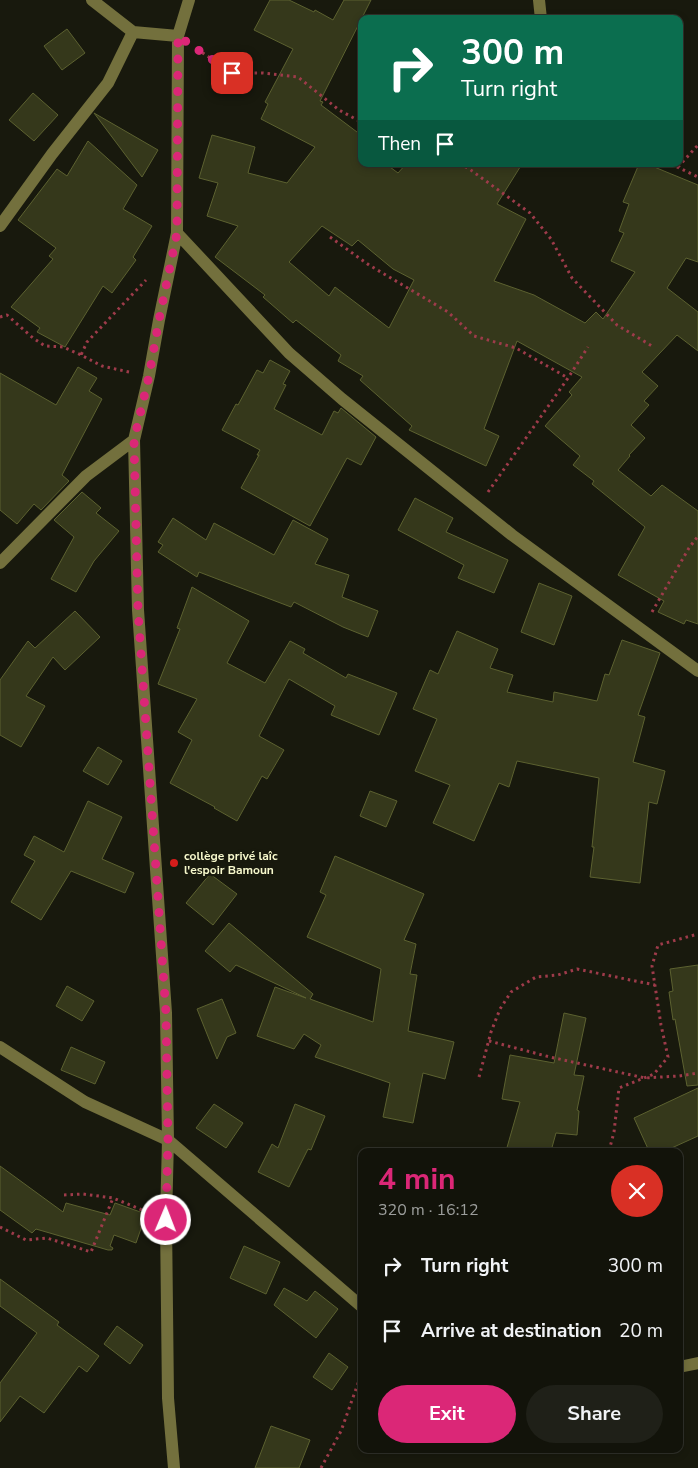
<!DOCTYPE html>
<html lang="en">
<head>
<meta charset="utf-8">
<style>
  :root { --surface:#12130a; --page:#1f2018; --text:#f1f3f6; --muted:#9c9e9c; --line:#31322b; --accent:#db2777 }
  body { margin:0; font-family:"Nunito Sans",sans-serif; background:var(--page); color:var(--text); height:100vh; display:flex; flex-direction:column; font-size:19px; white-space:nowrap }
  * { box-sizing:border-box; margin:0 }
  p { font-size:16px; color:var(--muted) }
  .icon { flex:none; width:28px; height:28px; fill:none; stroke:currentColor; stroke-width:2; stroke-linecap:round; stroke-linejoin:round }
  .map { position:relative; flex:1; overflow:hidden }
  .sheet { position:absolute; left:358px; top:1148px; width:325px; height:305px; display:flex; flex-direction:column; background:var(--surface); border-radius:10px; box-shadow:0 2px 8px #0003,0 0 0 1px var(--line) }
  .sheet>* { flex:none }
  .top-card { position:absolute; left:358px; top:15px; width:325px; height:152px; border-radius:10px; box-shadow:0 2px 8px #0003,0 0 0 1px var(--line); background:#0b6e4f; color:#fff; overflow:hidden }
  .pin { position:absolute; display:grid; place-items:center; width:42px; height:42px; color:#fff; margin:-21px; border-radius:10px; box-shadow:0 2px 8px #0006 }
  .me { position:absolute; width:55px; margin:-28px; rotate:1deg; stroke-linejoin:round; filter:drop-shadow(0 0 4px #0008) }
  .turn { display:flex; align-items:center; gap:18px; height:105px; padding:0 20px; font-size:22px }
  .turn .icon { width:65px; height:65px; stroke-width:2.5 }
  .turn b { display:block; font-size:35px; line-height:42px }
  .then { display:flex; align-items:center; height:48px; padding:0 20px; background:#0003; gap:10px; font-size:19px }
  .round { display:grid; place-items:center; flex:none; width:52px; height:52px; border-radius:26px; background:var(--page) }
  .summary { display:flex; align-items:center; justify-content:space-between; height:85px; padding:0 20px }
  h1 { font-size:30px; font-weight:700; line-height:38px; color:var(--accent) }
  .action { display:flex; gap:10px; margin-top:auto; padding:10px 20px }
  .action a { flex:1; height:58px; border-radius:30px; background:var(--accent); color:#fff; font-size:20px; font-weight:700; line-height:58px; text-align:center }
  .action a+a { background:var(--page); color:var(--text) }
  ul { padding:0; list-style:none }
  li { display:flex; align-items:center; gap:15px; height:65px; padding:0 20px }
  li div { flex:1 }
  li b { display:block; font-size:19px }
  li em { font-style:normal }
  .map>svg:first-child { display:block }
  .building { fill:#35381b; stroke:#5c6130; fill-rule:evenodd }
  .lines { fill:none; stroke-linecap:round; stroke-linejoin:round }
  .path { stroke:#9e3b4a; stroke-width:3; stroke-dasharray:2.5 4; stroke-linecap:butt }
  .minor { stroke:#73703d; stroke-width:12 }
  .route { stroke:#db2777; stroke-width:9; stroke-dasharray:0 16.2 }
  .poi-dot { fill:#d51d1b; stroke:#18190d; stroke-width:2 }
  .labels { text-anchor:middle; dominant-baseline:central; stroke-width:5; stroke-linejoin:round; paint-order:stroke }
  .poi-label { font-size:12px; font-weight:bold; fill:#f7f8cc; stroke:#18190d; text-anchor:start }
</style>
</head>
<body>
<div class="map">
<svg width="698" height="1468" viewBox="0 0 698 1468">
  <rect width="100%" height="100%" fill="#18190d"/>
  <!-- building -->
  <path class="building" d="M 270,0 L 289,0 L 314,12 L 315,10 L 333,20 L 344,0 L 371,0 L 320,101 L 323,102 L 321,105 L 361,135 L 361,164 L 386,164 L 398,173 L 406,164 L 522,164 L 497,204 L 526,219 L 494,281 L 534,295 L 585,323 L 596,312 L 603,319 L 635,272 L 611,261 L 624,233 L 619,231 L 629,204 L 623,202 L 639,164 L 647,164 L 698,185 L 698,262 L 686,258 L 667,288 L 698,312 L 698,351 L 677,335 L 642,372 L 658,386 L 644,401 L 649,405 L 631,425 L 645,438 L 629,455 L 630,456 L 618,470 L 651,496 L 662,485 L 698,511 L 698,624 L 686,620 L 684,624 L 658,612 L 664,601 L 618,575 L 645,527 L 592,484 L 594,481 L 573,465 L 580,456 L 545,426 L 572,395 L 569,392 L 582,377 L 517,341 L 484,429 L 499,436 L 486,466 L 409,430 L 412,426 L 360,380 L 363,376 L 338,361 L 341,355 L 296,320 L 293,323 L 263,297 L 265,295 L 215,257 L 238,226 L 207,216 L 218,183 L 199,178 L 212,135 L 255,147 L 248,173 L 287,183 L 315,147 L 261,119 L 268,104 L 265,102 L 293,49 L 254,30 ZM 322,226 L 352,246 L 358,240 L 393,269 L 414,280 L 389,328 L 335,287 L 329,296 L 289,262 Z
    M 67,29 L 85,53 L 62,70 L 44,46 Z
    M 33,93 L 58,115 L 34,141 L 9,120 Z
    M 94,113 L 158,150 L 142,177 Z
    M 88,141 L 137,185 L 123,209 L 152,226 L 133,257 L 136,260 L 112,293 L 103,286 L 65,347 L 37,332 L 40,328 L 11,307 L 53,259 L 49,256 L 56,248 L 18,220 L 57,169 L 67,176 Z
    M 270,360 L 290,371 L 283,384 L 286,385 L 274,409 L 322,435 L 334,411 L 338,413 L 341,408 L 376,437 L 361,465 L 347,458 L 310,526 L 241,488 L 259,455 L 257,455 L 260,450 L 222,430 L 236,404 L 238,405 L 257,370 L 263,373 Z
    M 78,367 L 97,378 L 89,391 L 102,399 L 62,475 L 69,481 L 41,510 L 34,504 L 17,524 L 0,510 L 0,373 L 56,405 Z
    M 82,492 L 101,508 L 96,513 L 119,531 L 94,561 L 76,592 L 51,579 L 74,537 L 54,520 Z
    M 415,498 L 453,518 L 446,532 L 508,560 L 494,593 L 458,578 L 464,565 L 398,530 Z
    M 173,518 L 206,540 L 214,523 L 274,555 L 293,520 L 328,539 L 315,564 L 349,575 L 342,597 L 378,611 L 368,637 L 343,627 L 294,602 L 291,607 L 199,572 L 197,577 L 158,552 L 163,545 L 158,542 Z
    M 539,583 L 572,596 L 554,645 L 521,632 Z
    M 192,587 L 249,621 L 227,663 L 265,683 L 290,641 L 305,649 L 303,653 L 346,678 L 348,674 L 397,693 L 379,735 L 331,715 L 335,706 L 289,679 L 259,736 L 284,750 L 267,779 L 262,776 L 237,821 L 214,808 L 215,807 L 170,783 L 192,740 L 178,732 L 197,699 L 158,684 L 180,629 L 177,628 Z
    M 75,611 L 100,637 L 65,670 L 53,657 L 26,696 L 45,706 L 21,747 L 0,735 L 0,680 L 28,641 L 35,648 Z
    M 457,631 L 498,649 L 490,668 L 513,675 L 507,692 L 553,702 L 554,692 L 597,701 L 605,674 L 609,675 L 622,640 L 660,653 L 638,715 L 645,717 L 633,762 L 665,771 L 657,804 L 649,802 L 640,883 L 590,877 L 594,847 L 592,847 L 599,778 L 517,761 L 509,787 L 499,783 L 474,841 L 433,823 L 450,785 L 415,771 L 437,719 L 413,709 L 430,670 L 438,674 Z
    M 98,747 L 122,761 L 108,785 L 83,771 Z
    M 370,791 L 397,801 L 386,827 L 360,816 Z
    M 88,801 L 122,817 L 102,859 L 134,873 L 125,893 L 71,871 L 41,920 L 11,902 L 35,861 L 24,855 L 34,836 L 64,852 Z
    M 335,856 L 424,894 L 404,940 L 416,944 L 410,974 L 417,975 L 408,1031 L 454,1042 L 445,1079 L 423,1073 L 413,1123 L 383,1117 L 390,1083 L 315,1057 L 321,1045 L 304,1034 L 294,1049 L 257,1036 L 275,987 L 306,998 L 236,965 L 230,972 L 205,951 L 229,923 L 313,994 L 310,999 L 373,1022 L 381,969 L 307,937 L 326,895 L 320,892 Z
    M 210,874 L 237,894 L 213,925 L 186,903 Z
    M 698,965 L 698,1085 L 687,1086 L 675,1019 L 673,1020 L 669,992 L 673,991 L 670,969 Z
    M 67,986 L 94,1001 L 82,1021 L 56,1006 Z
    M 222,999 L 236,1033 L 227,1037 L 217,1059 L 197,1009 Z
    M 564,1013 L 586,1018 L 574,1075 L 584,1076 L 577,1110 L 579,1111 L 577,1135 L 556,1133 L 551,1151 L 506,1151 L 520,1102 L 502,1099 L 510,1055 L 554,1063 Z
    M 71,1047 L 105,1062 L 95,1084 L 61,1070 Z
    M 698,1088 L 698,1136 L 665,1151 L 649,1151 L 634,1118 Z
    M 214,1104 L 243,1123 L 226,1148 L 196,1128 Z
    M 295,1104 L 325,1116 L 311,1150 L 308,1149 L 289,1187 L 258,1172 L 272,1144 L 278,1148 Z
    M 0,1166 L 63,1212 L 66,1203 L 110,1215 L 115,1203 L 146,1214 L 136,1243 L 114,1235 L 110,1246 L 113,1248 L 112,1250 L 108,1250 L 36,1229 L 32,1233 L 0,1210 Z
    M 244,1246 L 280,1262 L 266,1294 L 230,1278 Z
    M 0,1279 L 59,1322 L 57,1325 L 99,1356 L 87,1372 L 79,1366 L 44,1413 L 20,1396 L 0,1422 L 0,1383 L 37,1333 L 0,1306 Z
    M 284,1288 L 307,1301 L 315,1291 L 338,1309 L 316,1338 L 274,1305 Z
    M 117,1326 L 143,1345 L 130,1364 L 104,1344 Z
    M 329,1353 L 348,1367 L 332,1390 L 313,1377 Z
    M 271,1426 L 310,1440 L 299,1468 L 255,1468 Z"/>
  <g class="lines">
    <!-- path -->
    <path class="path" d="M 197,49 L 232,73 L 263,73 L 298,77 L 339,110 L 361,122
      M 459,164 L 468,168 L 530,213 L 551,239 L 572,278 L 617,325 L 652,346
      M 671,164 L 698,177
      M 678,167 L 698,145
      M 330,237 L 369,265 L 448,312 L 474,336 L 516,348 L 568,378
      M 0,317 L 7,315 L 33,338 L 45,346 L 63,347 L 81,355
      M 129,372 L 102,366 L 81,355 L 87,342 L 146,280
      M 488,492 L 568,378 L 588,347
      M 652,612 L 689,548 L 698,536
      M 489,1041 L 550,1057 L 645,1078 L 679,1076 L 698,1073
      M 479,1077 L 491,1032 L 500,1009 L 511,992 L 536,977 L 558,975 L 577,969 L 655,985
      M 609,1151 L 614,1132 L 619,1088 L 654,1074 L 668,1057 L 661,1025 L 652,966 L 658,945 L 698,934
      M 64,1195 L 83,1194 L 113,1198 L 147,1212
      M 0,1227 L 26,1240 L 47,1238 L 91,1252 L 113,1198
      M 321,1468 L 341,1431 L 361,1375"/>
    <!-- minor -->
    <path class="minor" d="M 92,0 L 133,32 L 178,36
      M 539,0 L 541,19
      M 0,226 L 52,154 L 108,83 L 133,32
      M 177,233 L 289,353 L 342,399 L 512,535 L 698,671
      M 0,563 L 86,476 L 134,440
      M 0,1047 L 85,1102 L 168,1140 L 361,1306
      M 679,1367 L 698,1363
      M 174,1468 L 168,1398 L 166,1220 L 168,1140 L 166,1013 L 138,610 L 134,440 L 149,376 L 159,320 L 177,233 L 178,36 L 189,0"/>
  </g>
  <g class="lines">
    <!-- route -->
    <path class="route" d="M 166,1220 L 168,1140 L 166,1013 L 138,610 L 134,440 L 149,376 L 159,320 L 177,233 L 178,36 L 232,73"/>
  </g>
  <!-- markers -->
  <circle class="poi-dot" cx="174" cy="863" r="5"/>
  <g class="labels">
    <!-- poi labels -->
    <g class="poi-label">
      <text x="184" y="856">collège privé laîc<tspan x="184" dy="14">l'espoir Bamoun</tspan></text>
    </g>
  </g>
</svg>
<div class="pin" style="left:232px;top:73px;background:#d93025"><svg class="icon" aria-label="arrive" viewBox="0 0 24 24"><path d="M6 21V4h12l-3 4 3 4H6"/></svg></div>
<svg class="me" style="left:166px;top:1220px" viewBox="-20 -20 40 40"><circle r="17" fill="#db2777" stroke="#fff" stroke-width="3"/><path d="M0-11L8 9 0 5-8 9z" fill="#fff"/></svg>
<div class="top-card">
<div class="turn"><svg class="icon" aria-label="right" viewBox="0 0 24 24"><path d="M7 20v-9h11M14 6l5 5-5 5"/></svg><div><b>300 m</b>Turn right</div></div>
<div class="then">Then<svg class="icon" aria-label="arrive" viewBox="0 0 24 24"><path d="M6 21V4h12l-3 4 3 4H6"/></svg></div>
</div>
<section class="sheet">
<div class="summary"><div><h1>4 min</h1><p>320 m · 16:12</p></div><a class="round" style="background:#d93025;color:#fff"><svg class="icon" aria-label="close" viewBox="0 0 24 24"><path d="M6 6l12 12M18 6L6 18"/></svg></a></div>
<ul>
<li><svg class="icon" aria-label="right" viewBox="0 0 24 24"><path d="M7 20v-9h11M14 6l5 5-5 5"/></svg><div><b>Turn right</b></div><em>300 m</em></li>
<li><svg class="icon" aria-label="arrive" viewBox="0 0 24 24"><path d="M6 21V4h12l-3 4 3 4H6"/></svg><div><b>Arrive at destination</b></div><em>20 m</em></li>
</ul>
<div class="action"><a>Exit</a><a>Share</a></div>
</section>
</div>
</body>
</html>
